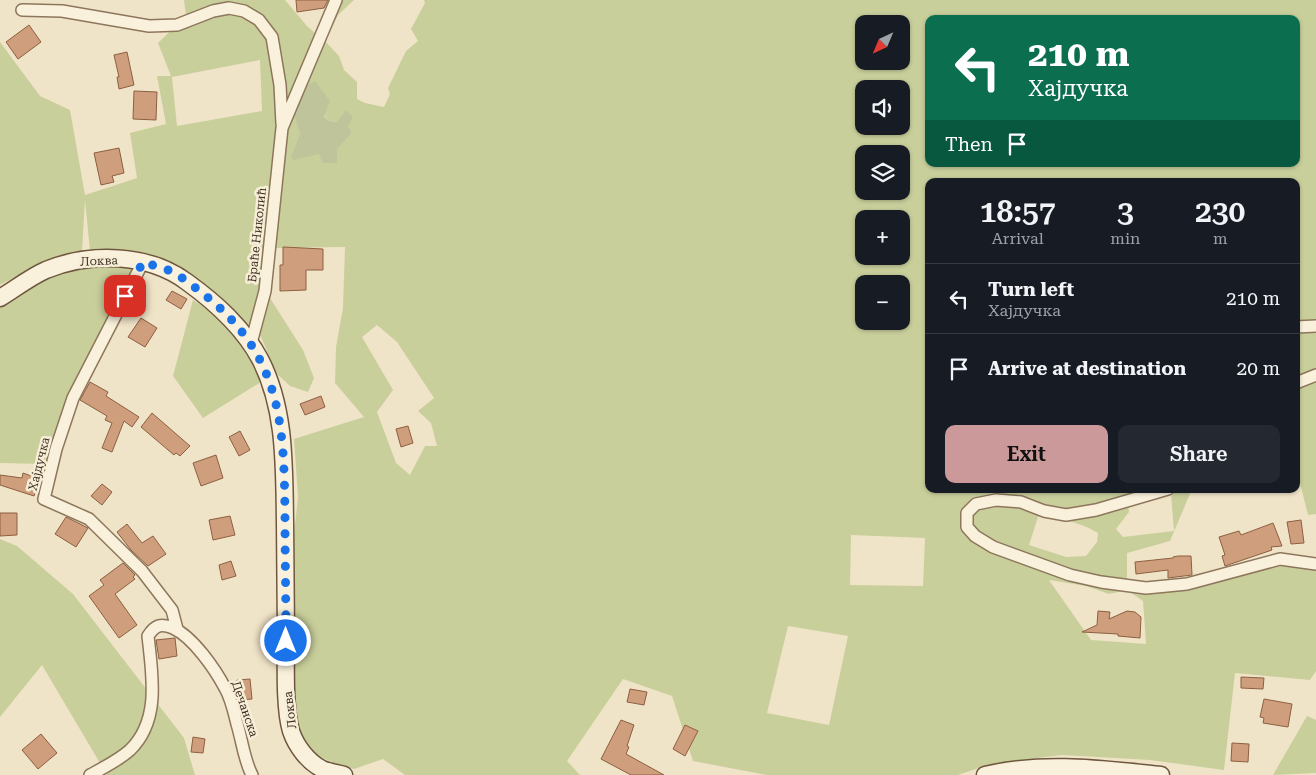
<!DOCTYPE html>
<html lang="en">
<head>
<meta charset="utf-8">
<style>
  :root { --surface:#171b24; --page:#242831; --text:#f1f3f6; --muted:#9ea1a6; --line:#363941; --accent:#cc999b }
  body { margin:0; font-family:"Roboto Serif",serif; background:var(--page); color:var(--text); height:100vh; display:flex; flex-direction:column; font-size:19px; white-space:nowrap }
  * { box-sizing:border-box; margin:0 }
  p { font-size:16px; color:var(--muted) }
  .icon { flex:none; width:28px; height:28px; fill:none; stroke:currentColor; stroke-width:2; stroke-linecap:round; stroke-linejoin:round }
  .map { position:relative; flex:1; overflow:hidden }
  .details { position:absolute; left:925px; top:178px; width:375px; height:315px; display:flex; flex-direction:column; background:var(--surface); border-radius:10px; box-shadow:0 1px 4px #0004 }
  .details>* { flex:none }
  .guide { position:absolute; left:925px; top:15px; width:375px; height:152px; border-radius:10px; box-shadow:0 1px 4px #0004; background:#0b6e4f; color:#fff; overflow:hidden }
  .needle { width:32px; rotate:224deg }
  .fabs { position:absolute; left:855px; top:15px; display:grid; gap:10px }
  .fabs a { display:grid; place-items:center; width:55px; height:55px; border-radius:10px; background:var(--surface); box-shadow:0 1px 4px #0004; font-size:25px }
  .pin { position:absolute; display:grid; place-items:center; width:42px; height:42px; color:#fff; margin:-21px; border-radius:10px; box-shadow:0 2px 8px #0006 }
  .me { position:absolute; width:55px; margin:-28px; rotate:0deg; stroke-linejoin:round; filter:drop-shadow(0 0 4px #0008) }
  .turn { display:flex; align-items:center; gap:18px; height:105px; padding:0 20px; font-size:22px }
  .turn .icon { width:65px; height:65px; stroke-width:2.5 }
  .turn b { display:block; font-size:35px; line-height:42px }
  .then { display:flex; align-items:center; height:48px; padding:0 20px; background:#0003; gap:10px; font-size:19px }
  .eta { display:flex; justify-content:space-evenly; align-items:center; height:85px; text-align:center }
  .eta b { font-size:30px; font-weight:600; line-height:35px }
  .cta { display:flex; gap:10px; margin-top:auto; padding:10px 20px }
  .cta a { flex:1; height:58px; border-radius:10px; background:var(--accent); color:#111; font-size:20px; font-weight:600; line-height:58px; text-align:center }
  .cta a+a { background:var(--page); color:var(--text) }
  ul { padding:0; list-style:none }
  li { display:flex; align-items:center; gap:15px; height:70px; padding:0 20px; border-top:1px solid var(--line) }
  li div { flex:1 }
  li b { display:block; font-size:19px }
  li em { font-style:normal }
  .map>svg:first-child { display:block }
  .green { fill:#c9cf9b; fill-rule:evenodd }
  .cemetery { fill:#bfc49a }
  .building { fill:#cf9f7d; stroke:#8d5f41 }
  .lines { fill:none; stroke-linecap:round; stroke-linejoin:round }
  .street-casing { stroke:#8d765c; stroke-width:14 }
  .secondary-casing { stroke:#6f573f; stroke-width:19 }
  .street { stroke:#faf1dc; stroke-width:11 }
  .secondary { stroke:#faf1dc; stroke-width:16 }
  .route { stroke:#1a73e8; stroke-width:9; stroke-dasharray:0 16.2 }
  .labels { text-anchor:middle; dominant-baseline:central; stroke-width:5; stroke-linejoin:round; paint-order:stroke }
  .street-label { font-size:12px; fill:#3d2e20; stroke:#f7eed8 }
</style>
</head>
<body>
<div class="map">
<svg width="1316" height="775" viewBox="0 0 1316 775">
  <rect width="100%" height="100%" fill="#f0e4c8"/>
  <!-- green -->
  <path class="green" d="M 184,0 L 285,0 L 307,26 L 316,34 L 332,0 L 354,0 L 338,15 L 325,41 L 339,56 L 344,70 L 357,82 L 357,99 L 365,103 L 384,107 L 390,94 L 388,88 L 406,51 L 418,41 L 411,29 L 425,3 L 424,0 L 1316,0 L 1316,514 L 1308,515 L 1300,483 L 1296,483 L 1296,181 L 929,181 L 929,489 L 1192,489 L 1170,541 L 1127,553 L 1127,589 L 1243,576 L 1282,566 L 1316,564 L 1316,671 L 1310,680 L 1235,673 L 1224,770 L 1150,760 L 1062,755 L 991,764 L 958,775 L 766,775 L 693,761 L 672,696 L 623,679 L 567,761 L 580,775 L 405,775 L 383,759 L 354,769 L 334,763 L 316,755 L 303,742 L 294,716 L 292,553 L 298,497 L 294,439 L 364,417 L 335,383 L 336,347 L 343,308 L 345,247 L 276,248 L 270,298 L 303,350 L 314,378 L 308,392 L 290,386 L 277,374 L 261,337 L 186,273 L 90,251 L 85,200 L 82,251 L 45,262 L 0,285 L 0,42 L 40,96 L 70,110 L 85,195 L 137,178 L 130,133 L 166,124 L 157,76 L 171,76 L 158,43 L 186,16 ZM 929,19 L 1296,19 L 1296,164 L 929,164 ZM 864,24 L 901,24 L 901,61 L 864,61 ZM 260,60 L 262,111 L 177,126 L 172,77 ZM 864,89 L 901,89 L 901,126 L 864,126 ZM 324,115 L 329,121 L 337,122 L 352,133 L 337,150 L 337,163 L 319,154 L 291,156 L 300,133 ZM 864,154 L 901,154 L 901,191 L 864,191 ZM 864,219 L 901,219 L 901,256 L 864,256 ZM 864,284 L 901,284 L 901,321 L 864,321 ZM 377,325 L 397,342 L 434,398 L 418,411 L 431,423 L 437,446 L 425,446 L 410,475 L 396,463 L 377,412 L 393,390 L 362,337 ZM 1171,493 L 1174,531 L 1123,537 L 1116,529 L 1129,512 L 1128,504 ZM 1039,514 C 1060,519 1080,522 1098,533 L 1097,542 L 1086,556 L 1066,557 L 1029,545 ZM 851,535 L 925,538 L 923,586 L 850,585 ZM 1049,580 L 1086,586 L 1109,594 L 1127,590 L 1143,601 L 1146,644 L 1091,640 ZM 788,626 L 848,636 L 829,725 L 767,713 Z
    M 99,266 L 133,268 L 125,287 L 70,394 L 44,464 L 0,463 L 0,304 L 45,279 L 75,269 Z
    M 193,300 C 227,320 245,347 261,382 L 203,418 L 173,376 Z
    M 0,539 L 17,546 L 73,594 L 184,738 L 195,775 L 107,775 L 42,665 L 0,717 Z
    M 1307,716 L 1316,720 L 1316,773 L 1273,775 Z"/>
  <!-- cemetery -->
  <path class="cemetery" d="M 315,81 L 330,101 L 324,116 L 329,121 L 337,122 L 346,110 L 353,117 L 348,127 L 352,133 L 337,150 L 337,163 L 323,163 L 319,154 L 293,160 L 291,156 L 300,133 L 293,110 L 309,84 Z"/>
  <!-- building -->
  <path class="building" d="M 296,0 L 328,0 L 324,8 L 297,12 Z
    M 29,25 L 41,42 L 18,59 L 6,42 Z
    M 127,52 L 134,85 L 119,89 L 117,77 L 119,77 L 114,55 Z
    M 134,91 L 157,92 L 156,120 L 133,119 Z
    M 119,148 L 124,173 L 112,176 L 114,182 L 101,185 L 94,153 Z
    M 283,247 L 323,249 L 323,270 L 306,270 L 306,290 L 280,291 L 280,265 L 283,265 Z
    M 172,291 L 187,299 L 181,309 L 166,300 Z
    M 141,318 L 157,328 L 145,347 L 128,337 Z
    M 90,382 L 108,392 L 106,396 L 139,417 L 132,427 L 124,421 L 112,452 L 102,448 L 112,423 L 105,420 L 107,416 L 80,400 Z
    M 321,396 L 325,407 L 305,415 L 300,404 Z
    M 152,413 L 190,446 L 180,456 L 176,453 L 174,455 L 141,427 Z
    M 408,426 L 413,443 L 401,447 L 396,429 Z
    M 240,431 L 250,450 L 239,456 L 229,437 Z
    M 216,455 L 223,478 L 201,486 L 193,463 Z
    M 23,473 L 40,479 L 34,496 L 0,485 L 0,475 L 22,478 Z
    M 102,484 L 112,492 L 102,505 L 91,496 Z
    M 0,513 L 17,513 L 17,535 L 0,536 Z
    M 230,516 L 235,535 L 213,540 L 209,520 Z
    M 66,517 L 88,528 L 76,547 L 55,534 Z
    M 1301,520 L 1304,543 L 1291,544 L 1287,522 Z
    M 1273,523 L 1282,546 L 1271,547 L 1272,550 L 1225,566 L 1222,556 L 1225,555 L 1219,537 L 1239,531 L 1241,535 Z
    M 127,524 L 142,543 L 153,536 L 166,554 L 148,566 L 131,550 L 117,532 Z
    M 1178,556 L 1191,556 L 1192,575 L 1168,578 L 1168,570 L 1136,574 L 1135,562 L 1173,558 L 1173,557 Z
    M 231,561 L 236,576 L 222,580 L 219,565 Z
    M 123,563 L 135,575 L 133,577 L 135,579 L 115,594 L 137,625 L 119,638 L 89,596 L 104,585 L 100,580 Z
    M 1098,611 L 1110,612 L 1109,619 L 1127,611 L 1135,612 L 1141,617 L 1140,638 L 1118,636 L 1118,634 L 1082,632 L 1097,625 Z
    M 175,638 L 177,656 L 159,659 L 156,640 Z
    M 1241,677 L 1264,678 L 1263,689 L 1241,688 Z
    M 250,679 L 252,699 L 239,700 L 237,680 Z
    M 630,689 L 647,692 L 644,705 L 627,702 Z
    M 1264,699 L 1292,704 L 1288,727 L 1263,723 L 1264,718 L 1260,717 Z
    M 621,720 L 634,725 L 627,746 L 629,747 L 626,754 L 664,775 L 631,775 L 601,759 Z
    M 685,725 L 698,731 L 685,756 L 673,749 Z
    M 41,734 L 57,753 L 38,769 L 22,750 Z
    M 193,737 L 205,739 L 203,753 L 191,752 Z
    M 1232,743 L 1249,744 L 1248,762 L 1231,761 Z"/>
  <g class="lines">
    <defs>
      <path id="street" d="M 22,10 L 62,11 L 149,26 L 177,25 L 213,11 L 229,8 L 244,11 L 259,20 L 272,37 L 280,85 L 282,124
        M 143,262 L 73,398 L 56,449 L 44,499 L 89,519 L 142,571 L 172,610 L 177,629
        M 1296,327 L 1316,326
        M 251,343 L 265,291 L 282,128 L 336,0
        M 1296,383 L 1316,375
        M 1168,489 L 1096,510 L 1066,515 L 1044,511 L 1021,502 L 996,500 L 976,504 L 967,513 L 967,527 L 975,536 L 993,547 L 1070,575 L 1101,582 L 1146,588 L 1187,584 L 1280,559 L 1316,564
        M 90,775 C 103,768 119,760 130,750 C 161,720 152,674 148,636 C 155,625 161,623 173,628 C 193,637 215,669 225,688 C 231,698 234,712 237,724 C 242,740 244,760 252,775"/>
      <path id="secondary" d="M 0,298 C 15,289 30,277 46,270 C 90,252 148,253 187,282 C 216,303 243,327 260,359 C 286,409 284,467 285,522 C 285,560 286,599 286,637 C 286,662 284,708 291,731 C 296,746 308,762 322,769 C 329,772 337,773 344,775
        M 985,775 C 1043,761 1102,769 1161,775"/>
    </defs>
    <!-- street casing -->
    <use href="#street" class="street-casing"/>
    <!-- secondary casing -->
    <use href="#secondary" class="secondary-casing"/>
    <!-- street -->
    <use href="#street" class="street"/>
    <!-- secondary -->
    <use href="#secondary" class="secondary"/>
  </g>
  <g class="lines">
    <!-- route -->
    <path class="route" d="M 125,296 L 143,262 C 151,265 161,267 168,270 C 182,276 194,287 206,296 C 282,357 284,426 285,516 C 285,557 286,599 286,641"/>
  </g>
  <g class="labels">
    <!-- street labels -->
    <g class="street-label">
      <text transform="translate(257 235) rotate(-84)">Браће Николић</text>
      <text transform="translate(99 261) rotate(-2)">Локва</text>
      <text transform="translate(39 464) rotate(-76)">Хајдучка</text>
      <text transform="translate(245 709) rotate(71)">Дечанска</text>
      <text transform="translate(290 710) rotate(-97)">Локва</text>
    </g>
  </g>
</svg>
<div class="fabs">
<a><svg class="needle" viewBox="-14 -14 28 28"><path d="M0-13l5 13h-10z" fill="#e53935"/><path d="M0 13l5-13h-10z" fill="#9ea1a6"/></svg></a>
<a><svg class="icon" aria-label="sound" viewBox="0 0 24 24"><path d="M4 9h4l5-4v14l-5-4H4zM17 9q2 3 0 6"/></svg></a>
<a><svg class="icon" aria-label="layers" viewBox="0 0 24 24"><path d="M12 4l9 5-9 5-9-5zM3 14l9 5 9-5"/></svg></a>
<a>+</a>
<a>−</a>
</div>
<div class="pin" style="left:125px;top:296px;background:#d93025"><svg class="icon" aria-label="arrive" viewBox="0 0 24 24"><path d="M6 21V4h12l-3 4 3 4H6"/></svg></div>
<svg class="me" style="left:286px;top:641px" viewBox="-20 -20 40 40"><circle r="17" fill="#1a73e8" stroke="#fff" stroke-width="3"/><path d="M0-11L8 9 0 5-8 9z" fill="#fff"/></svg>
<div class="guide">
<div class="turn"><svg class="icon" aria-label="left" viewBox="0 0 24 24"><path d="M17 20v-9H6M10 6l-5 5 5 5"/></svg><div><b>210 m</b>Хајдучка</div></div>
<div class="then">Then<svg class="icon" aria-label="arrive" viewBox="0 0 24 24"><path d="M6 21V4h12l-3 4 3 4H6"/></svg></div>
</div>
<section class="details">
<div class="eta">
<div><b>18:57</b><p>Arrival</p></div>
<div><b>3</b><p>min</p></div>
<div><b>230</b><p>m</p></div>
</div>
<ul>
<li><svg class="icon" aria-label="left" viewBox="0 0 24 24"><path d="M17 20v-9H6M10 6l-5 5 5 5"/></svg><div><b>Turn left</b><p>Хајдучка</p></div><em>210 m</em></li>
<li><svg class="icon" aria-label="arrive" viewBox="0 0 24 24"><path d="M6 21V4h12l-3 4 3 4H6"/></svg><div><b>Arrive at destination</b></div><em>20 m</em></li>
</ul>
<div class="cta"><a>Exit</a><a>Share</a></div>
</section>
</div>
</body>
</html>
